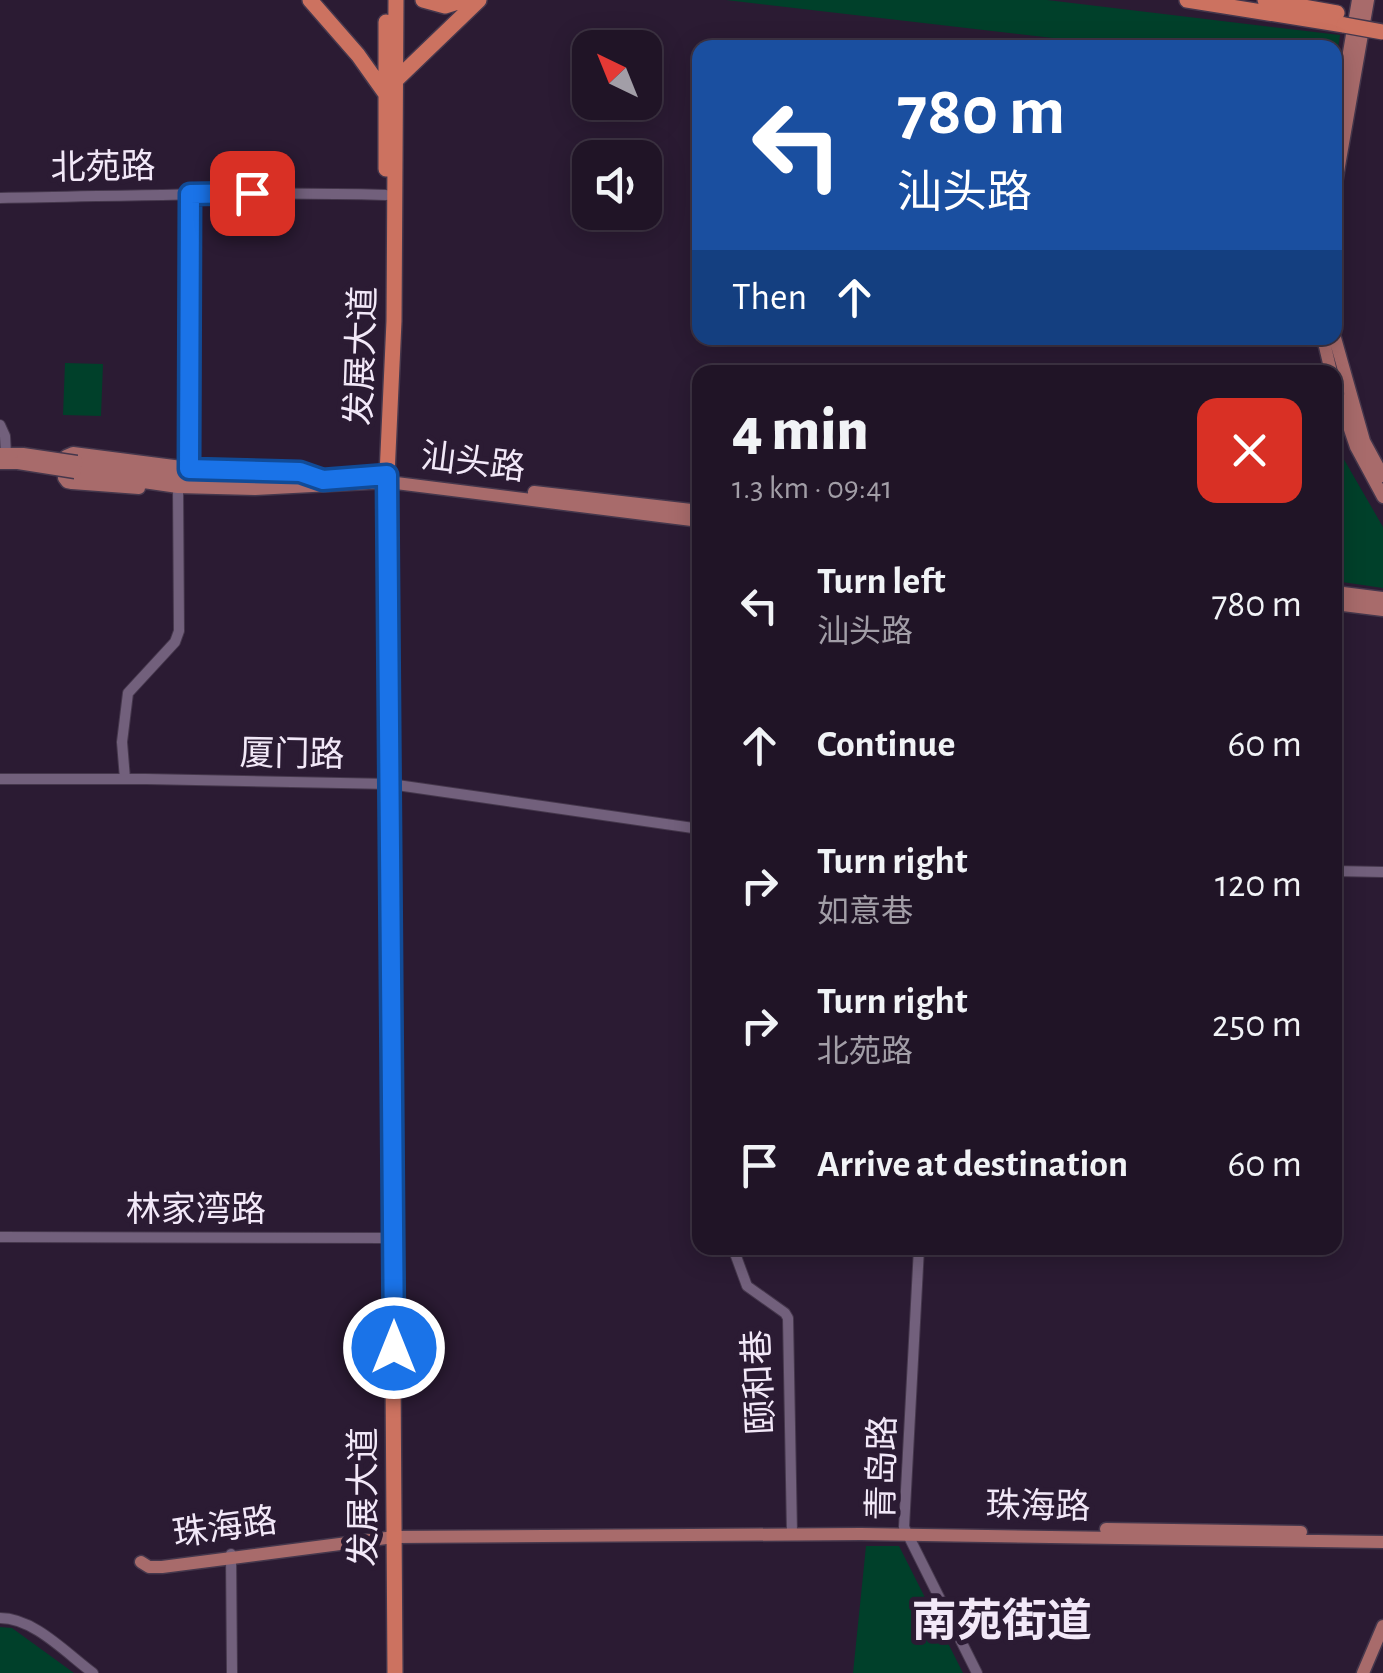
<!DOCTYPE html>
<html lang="en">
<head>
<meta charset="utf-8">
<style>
  :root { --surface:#201426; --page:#2d2132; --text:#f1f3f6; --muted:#a29ea7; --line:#3d3343 }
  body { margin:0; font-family:"Alegreya Sans","Noto Sans SC",sans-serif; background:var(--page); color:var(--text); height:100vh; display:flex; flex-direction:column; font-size:38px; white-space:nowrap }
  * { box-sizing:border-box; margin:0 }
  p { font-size:32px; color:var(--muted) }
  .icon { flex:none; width:55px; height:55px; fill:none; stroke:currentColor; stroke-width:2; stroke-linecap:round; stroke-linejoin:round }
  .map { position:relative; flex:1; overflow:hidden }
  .side { position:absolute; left:692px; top:365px; width:650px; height:890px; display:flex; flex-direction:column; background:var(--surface); border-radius:20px; box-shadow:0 5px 25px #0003,0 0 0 2px var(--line) }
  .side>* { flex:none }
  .guide { position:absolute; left:692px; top:40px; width:650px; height:305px; border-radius:20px; box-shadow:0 5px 25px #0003,0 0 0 2px var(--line); background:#1a4fa0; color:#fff; overflow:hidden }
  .needle { width:65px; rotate:317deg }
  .controls { position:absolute; left:572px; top:30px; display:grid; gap:20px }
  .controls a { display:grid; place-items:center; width:90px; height:90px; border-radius:20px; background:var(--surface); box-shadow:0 5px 25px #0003,0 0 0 2px var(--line); font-size:50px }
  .pin { position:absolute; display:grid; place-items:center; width:85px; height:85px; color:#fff; margin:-42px; border-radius:20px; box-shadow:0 5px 15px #0006 }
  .me { position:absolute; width:110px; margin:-55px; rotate:0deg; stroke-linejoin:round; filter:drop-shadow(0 0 8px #0008) }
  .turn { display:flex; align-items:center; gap:35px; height:210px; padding:0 40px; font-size:45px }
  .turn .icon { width:130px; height:130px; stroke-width:2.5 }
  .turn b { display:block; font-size:70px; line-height:85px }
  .then { display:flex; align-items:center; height:95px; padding:0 40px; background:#0003; gap:20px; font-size:38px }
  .round { display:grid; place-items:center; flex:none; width:105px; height:105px; border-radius:20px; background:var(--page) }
  .head { display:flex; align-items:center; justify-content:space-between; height:170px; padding:0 40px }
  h1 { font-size:60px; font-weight:800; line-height:75px }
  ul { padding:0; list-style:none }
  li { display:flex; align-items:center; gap:30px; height:140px; padding:0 40px }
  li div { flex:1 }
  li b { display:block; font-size:38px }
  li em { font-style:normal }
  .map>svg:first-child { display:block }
  .green { fill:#00402a }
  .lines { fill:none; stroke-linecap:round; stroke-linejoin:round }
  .minor-casing { stroke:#45374c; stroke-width:12 }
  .major-casing { stroke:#45374c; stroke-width:15 }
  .highway-casing { stroke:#45374c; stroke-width:18 }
  .minor { stroke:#72607c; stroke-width:10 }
  .major { stroke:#a86b6b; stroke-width:12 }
  .highway { stroke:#cc7260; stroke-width:15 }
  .major-bridge-casing { stroke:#45374c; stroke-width:15; stroke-linecap:butt }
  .highway-bridge-casing { stroke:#45374c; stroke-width:18; stroke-linecap:butt }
  .major-bridge { stroke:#a86b6b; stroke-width:12 }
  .highway-bridge { stroke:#cc7260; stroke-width:15 }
  .route-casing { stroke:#114b97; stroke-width:25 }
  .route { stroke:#1a73e8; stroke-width:18 }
  .labels { text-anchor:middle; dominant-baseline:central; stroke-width:10; stroke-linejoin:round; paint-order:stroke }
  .street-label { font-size:35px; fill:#f2e8f8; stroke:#2b1b33 }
  .district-label { font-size:45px; font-weight:bold; fill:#f2e8f8; stroke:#2b1b33 }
</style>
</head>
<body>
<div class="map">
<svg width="1383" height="1673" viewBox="0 0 1383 1673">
  <rect width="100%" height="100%" fill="#2b1b33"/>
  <!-- green -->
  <path class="green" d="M 726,0 L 1047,0 L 1340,35 L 1335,68 L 1335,48 L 1131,47 Z
    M 65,363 L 103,364 L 101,416 L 63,415 Z
    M 1342,456 L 1383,527 L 1383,588 L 1335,581 L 1335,547 Z
    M 866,1546 L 899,1546 L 963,1673 L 853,1673 Z
    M 0,1627 L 12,1628 L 74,1673 L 0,1673 Z"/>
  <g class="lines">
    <defs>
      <path id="minor" d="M 0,198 C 129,196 257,191 386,195
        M 0,425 L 5,436 L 6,454
        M 189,469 L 190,194
        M 0,779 L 146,779 L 390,784 L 700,829
        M 125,779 L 122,742 L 128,693 L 175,642 L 179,631 L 178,487
        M 1335,871 L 1383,872
        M 0,1237 L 393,1238
        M 733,1248 L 747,1286 L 785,1313 L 788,1318 L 792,1534
        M 919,1248 L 904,1527 L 977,1673
        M 231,1554 L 232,1673
        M 0,1618 C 34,1618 66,1653 93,1673"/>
      <path id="major" d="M 1335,134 L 1358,0
        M 1335,189 L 1368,0
        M 1323,338 L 1331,372
        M 1335,338 L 1364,441 L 1383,476
        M 1335,385 L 1356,447 L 1383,497
        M 0,454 L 23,454
        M 66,456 L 73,453 L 197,469
        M 77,462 L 179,477 L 295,479
        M 0,463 L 18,463
        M 75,472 L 178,487 L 255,489 L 388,482 L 700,521
        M 287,472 L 300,472 L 323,480
        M 64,478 L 67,482 L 72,483 L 139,488
        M 534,492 L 700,511
        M 1335,592 L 1383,598
        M 1335,604 L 1383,610
        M 1106,1529 L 1301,1532
        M 141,1562 L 149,1567 L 162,1567 L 394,1537 L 861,1534 L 1383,1542
        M 1363,1673 L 1383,1626"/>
      <path id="highway" d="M 310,0 L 358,55 L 385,93
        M 423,0 L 445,6 L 464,0
        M 1187,0 L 1344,25
        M 1265,0 L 1337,13
        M 386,22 L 386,169
        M 396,80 L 479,0
        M 395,1673 L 387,475 L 394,321 L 396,0"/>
    </defs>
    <!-- minor casing -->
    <use href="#minor" class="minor-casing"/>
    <!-- major casing -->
    <use href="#major" class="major-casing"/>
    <!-- highway casing -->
    <use href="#highway" class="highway-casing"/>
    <!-- minor -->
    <use href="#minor" class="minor"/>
    <!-- major -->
    <use href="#major" class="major"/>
    <!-- highway -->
    <use href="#highway" class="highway"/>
    <defs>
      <path id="major-bridge" d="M 23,454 L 77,462
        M 18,463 L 75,472"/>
      <path id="highway-bridge" d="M 1344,25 L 1383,32"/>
    </defs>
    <!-- major-bridge casing -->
    <use href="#major-bridge" class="major-bridge-casing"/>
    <!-- highway-bridge casing -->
    <use href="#highway-bridge" class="highway-bridge-casing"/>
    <!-- major-bridge -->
    <use href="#major-bridge" class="major-bridge"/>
    <!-- highway-bridge -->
    <use href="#highway-bridge" class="highway-bridge"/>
  </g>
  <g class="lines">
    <defs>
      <path id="route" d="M 252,193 L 190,194 L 189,469 L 300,472 L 323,480 L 387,475 L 394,1348"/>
    </defs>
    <!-- route casing -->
    <use href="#route" class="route-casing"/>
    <!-- route -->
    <use href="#route" class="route"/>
  </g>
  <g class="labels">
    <!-- street labels -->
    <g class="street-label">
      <text transform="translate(103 168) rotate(-1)">北苑路</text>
      <text transform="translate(362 356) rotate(-88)">发展大道</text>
      <text transform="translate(473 463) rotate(7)">汕头路</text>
      <text transform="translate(292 755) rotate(1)">厦门路</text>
      <text x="196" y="1210">林家湾路</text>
      <text transform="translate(760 1382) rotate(-93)">颐和巷</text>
      <text transform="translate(883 1468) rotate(-89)">青岛路</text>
      <text transform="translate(364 1497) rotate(-90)">发展大道</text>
      <text transform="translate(1038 1507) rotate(1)">珠海路</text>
      <text transform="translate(225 1528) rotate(-8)">珠海路</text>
    </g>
    <!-- district labels -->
    <g class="district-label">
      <text x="1002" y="1622">南苑街道</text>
    </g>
  </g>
</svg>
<div class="controls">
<a><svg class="needle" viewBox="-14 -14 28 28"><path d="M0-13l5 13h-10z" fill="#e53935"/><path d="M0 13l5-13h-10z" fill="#a29ea7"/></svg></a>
<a><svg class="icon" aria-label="sound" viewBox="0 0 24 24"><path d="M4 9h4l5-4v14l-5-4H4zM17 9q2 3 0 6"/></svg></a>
</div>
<div class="pin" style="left:252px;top:193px;background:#d93025"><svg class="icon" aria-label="arrive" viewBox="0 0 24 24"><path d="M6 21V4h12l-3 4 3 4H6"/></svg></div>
<svg class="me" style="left:394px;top:1348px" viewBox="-20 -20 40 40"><circle r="17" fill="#1a73e8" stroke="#fff" stroke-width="3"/><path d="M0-11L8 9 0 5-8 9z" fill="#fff"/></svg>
<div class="guide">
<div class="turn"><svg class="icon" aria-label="left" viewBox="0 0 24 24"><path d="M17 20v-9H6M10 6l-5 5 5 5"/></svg><div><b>780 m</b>汕头路</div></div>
<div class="then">Then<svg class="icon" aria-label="ahead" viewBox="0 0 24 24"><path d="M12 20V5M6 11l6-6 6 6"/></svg></div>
</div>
<section class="side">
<div class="head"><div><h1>4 min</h1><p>1.3 km · 09:41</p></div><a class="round" style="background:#d93025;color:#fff"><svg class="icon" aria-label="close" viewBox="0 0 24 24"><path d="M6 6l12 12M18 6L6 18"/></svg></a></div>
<ul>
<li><svg class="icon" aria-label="left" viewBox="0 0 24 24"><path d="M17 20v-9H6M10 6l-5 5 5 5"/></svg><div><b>Turn left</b><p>汕头路</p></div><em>780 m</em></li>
<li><svg class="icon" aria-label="ahead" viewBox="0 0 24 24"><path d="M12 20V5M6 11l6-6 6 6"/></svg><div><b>Continue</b></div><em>60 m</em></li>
<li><svg class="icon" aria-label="right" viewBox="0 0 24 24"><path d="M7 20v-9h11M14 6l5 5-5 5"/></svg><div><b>Turn right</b><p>如意巷</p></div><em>120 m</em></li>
<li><svg class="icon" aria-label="right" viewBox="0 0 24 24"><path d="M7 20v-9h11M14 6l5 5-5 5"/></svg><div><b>Turn right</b><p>北苑路</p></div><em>250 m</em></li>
<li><svg class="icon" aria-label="arrive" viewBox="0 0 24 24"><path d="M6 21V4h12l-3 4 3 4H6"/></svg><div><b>Arrive at destination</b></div><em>60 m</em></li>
</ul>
</section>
</div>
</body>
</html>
